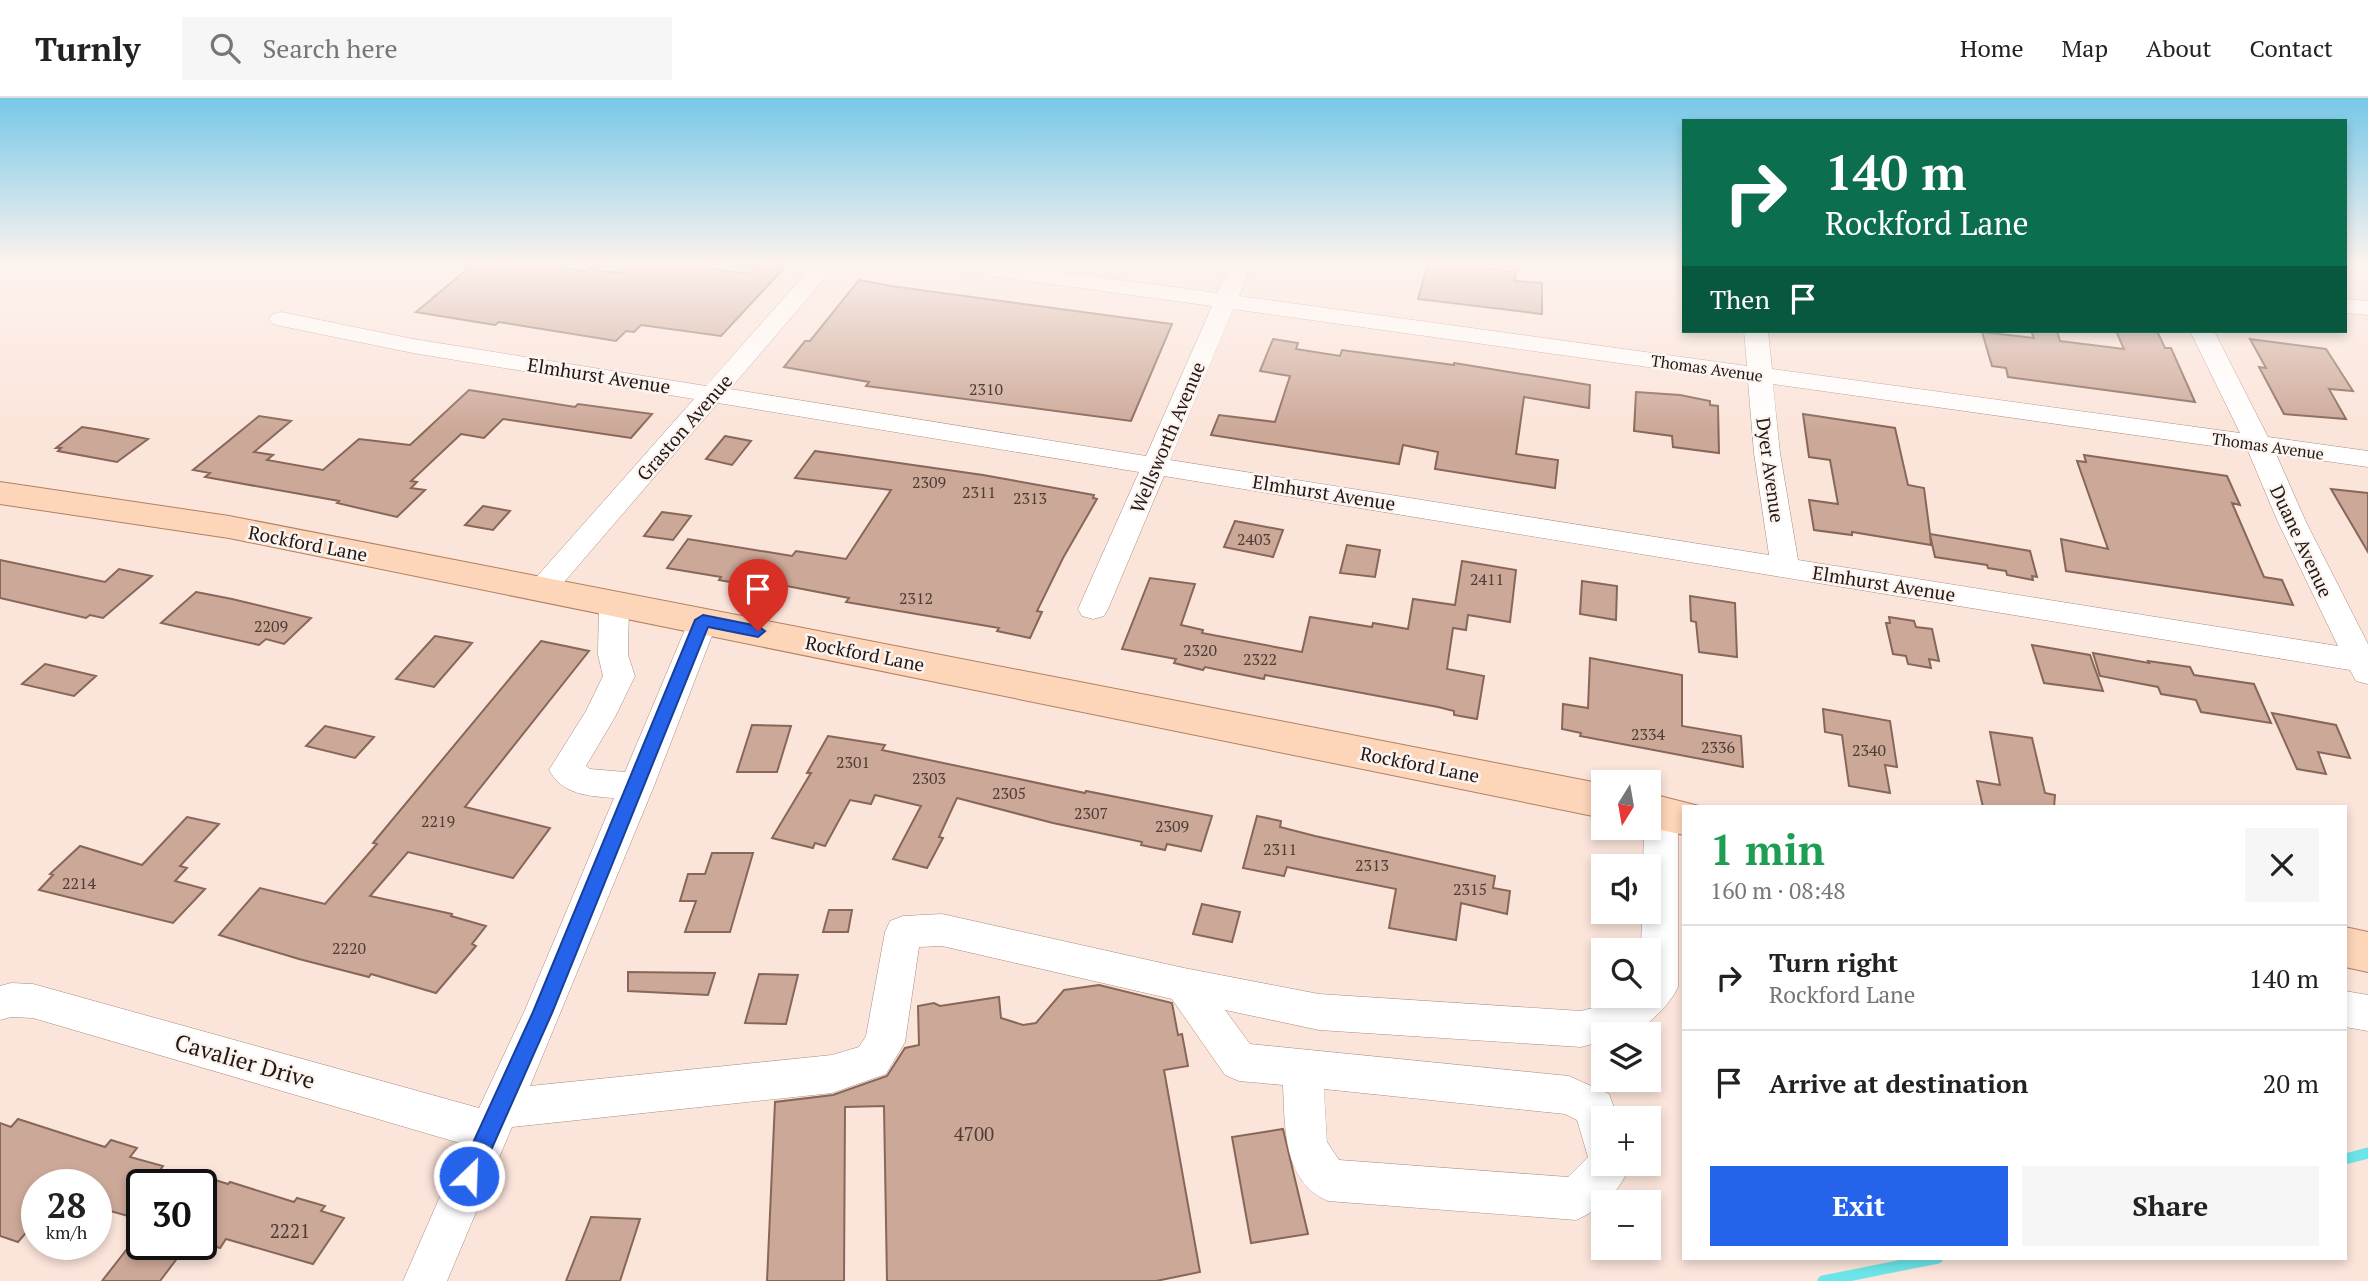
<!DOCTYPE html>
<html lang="en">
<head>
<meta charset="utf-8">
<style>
  :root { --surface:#fff; --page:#f6f6f6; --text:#222; --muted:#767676; --line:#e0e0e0; --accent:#2563eb }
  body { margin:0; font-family:"PT Serif",serif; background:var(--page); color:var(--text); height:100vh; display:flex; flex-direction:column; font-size:26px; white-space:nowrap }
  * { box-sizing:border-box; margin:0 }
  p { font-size:23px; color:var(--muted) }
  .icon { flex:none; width:38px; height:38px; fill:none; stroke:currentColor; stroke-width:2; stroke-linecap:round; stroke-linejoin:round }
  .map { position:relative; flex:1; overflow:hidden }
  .panel { position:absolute; left:1682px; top:707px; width:665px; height:455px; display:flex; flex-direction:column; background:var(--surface); border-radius:0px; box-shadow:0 4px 10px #0003 }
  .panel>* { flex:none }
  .guide { position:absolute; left:1682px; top:21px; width:665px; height:214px; border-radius:0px; box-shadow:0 4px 10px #0003; background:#0b6e4f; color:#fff; overflow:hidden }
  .needle { width:46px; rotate:191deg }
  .controls { position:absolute; left:1591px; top:672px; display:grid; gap:14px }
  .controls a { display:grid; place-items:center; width:70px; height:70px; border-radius:0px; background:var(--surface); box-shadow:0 4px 10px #0003; font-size:35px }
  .speed { position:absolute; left:21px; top:1071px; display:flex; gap:14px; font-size:35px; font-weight:700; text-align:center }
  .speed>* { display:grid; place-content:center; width:91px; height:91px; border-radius:50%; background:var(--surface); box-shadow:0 4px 10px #0003; line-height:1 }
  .speed small { font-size:18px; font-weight:400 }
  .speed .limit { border:4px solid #111; border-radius:10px; background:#fff; color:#111 }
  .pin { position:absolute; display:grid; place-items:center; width:60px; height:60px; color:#fff; margin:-72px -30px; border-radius:50% 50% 50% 0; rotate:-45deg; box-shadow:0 0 7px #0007 }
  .pin .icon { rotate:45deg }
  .me { position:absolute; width:77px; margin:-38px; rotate:24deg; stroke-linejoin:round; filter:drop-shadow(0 0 5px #0008) }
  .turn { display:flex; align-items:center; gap:24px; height:147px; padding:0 28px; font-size:32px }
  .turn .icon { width:91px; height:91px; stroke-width:2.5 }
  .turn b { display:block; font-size:49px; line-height:60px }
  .then { display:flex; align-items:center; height:66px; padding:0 28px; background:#0003; gap:14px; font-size:26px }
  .round { display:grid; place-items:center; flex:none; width:74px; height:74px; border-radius:0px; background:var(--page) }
  .headline { display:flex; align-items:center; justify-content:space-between; height:119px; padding:0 28px }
  h1 { font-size:42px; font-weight:800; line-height:52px; color:#1e9e55 }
  .primary-button { display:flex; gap:14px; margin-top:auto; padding:14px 28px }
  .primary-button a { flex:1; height:80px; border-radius:0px; background:var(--accent); color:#fff; font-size:28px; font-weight:800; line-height:80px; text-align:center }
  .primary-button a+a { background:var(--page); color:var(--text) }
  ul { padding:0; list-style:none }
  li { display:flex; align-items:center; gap:21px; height:105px; padding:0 28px; border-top:2px solid var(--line) }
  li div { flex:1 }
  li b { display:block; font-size:26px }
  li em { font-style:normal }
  header { display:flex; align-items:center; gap:42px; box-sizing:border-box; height:98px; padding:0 35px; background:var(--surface); border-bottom:2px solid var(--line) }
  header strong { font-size:33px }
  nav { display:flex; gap:38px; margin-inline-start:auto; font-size:24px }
  .search { width:490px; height:63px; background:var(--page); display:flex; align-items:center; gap:18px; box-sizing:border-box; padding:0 24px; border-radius:0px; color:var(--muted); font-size:26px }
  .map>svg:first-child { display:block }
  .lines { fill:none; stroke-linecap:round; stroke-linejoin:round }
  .stream { stroke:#6ce5e8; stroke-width:11 }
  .building { fill:#cca898; stroke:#876758; stroke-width:2 }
  .minor-casing { stroke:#ad8a7b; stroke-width:1 }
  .major-casing { stroke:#b18160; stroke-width:2 }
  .minor { fill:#fff; fill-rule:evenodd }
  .major { fill:#fdd5b9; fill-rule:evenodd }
  .route { fill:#2563eb; stroke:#184099; stroke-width:2 }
  .labels { text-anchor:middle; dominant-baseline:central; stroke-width:5; stroke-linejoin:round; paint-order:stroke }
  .far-street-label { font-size:16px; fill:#251812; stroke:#fcf4f1 }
  .number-label { font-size:16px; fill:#4f3c34 }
  .street-label { font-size:19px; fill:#251812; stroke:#fcf4f1 }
  .near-number-label { font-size:19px; fill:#4f3c34 }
  .near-street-label { font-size:23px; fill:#251812; stroke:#fcf4f1 }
</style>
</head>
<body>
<header>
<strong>Turnly</strong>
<div class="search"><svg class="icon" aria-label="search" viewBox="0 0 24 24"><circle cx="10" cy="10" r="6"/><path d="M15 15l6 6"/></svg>Search here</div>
<nav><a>Home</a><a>Map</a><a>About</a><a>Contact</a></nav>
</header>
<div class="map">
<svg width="2368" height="1183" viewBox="0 0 2368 1183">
  <rect width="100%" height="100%" fill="#fbe4da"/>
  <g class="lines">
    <!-- stream -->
    <path class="stream" d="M 2345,1061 L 2368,1055
      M 1823,1183 L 1938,1160"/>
  </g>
  <!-- building -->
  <path class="building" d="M 472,167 L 531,167 L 585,173 L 597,169 L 601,173 L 621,175 L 630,167 L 685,167 L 749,176 L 757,168 L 783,171 L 721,238 L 641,227 L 634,234 L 626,233 L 616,243 L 499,224 L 495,227 L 416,214 Z
    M 1428,167 L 1460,167 L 1516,174 L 1515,183 L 1542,185 L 1542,216 L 1418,201 Z
    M 859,182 L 891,188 L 1172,226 L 1131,323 L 866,288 L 869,284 L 784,269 L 805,243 L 810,243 Z
    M 2031,233 L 2057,233 L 2060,243 L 2124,251 L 2116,233 L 2157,233 L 2165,250 L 2171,250 L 2195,304 L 2008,279 L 2006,270 L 1992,268 L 1982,234 L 2034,240 Z
    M 1273,241 L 1298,245 L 1296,251 L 1340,258 L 1342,252 L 1454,267 L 1454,265 L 1590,287 L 1589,310 L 1524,299 L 1516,356 L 1558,362 L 1555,390 L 1435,371 L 1438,354 L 1403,347 L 1399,366 L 1211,337 L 1219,317 L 1275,324 L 1290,278 L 1260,273 Z
    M 2250,241 L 2326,251 L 2353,293 L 2329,291 L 2346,321 L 2284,316 L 2259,269 L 2266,270 Z
    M 469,292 L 575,309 L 578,306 L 652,316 L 631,340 L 503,321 L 484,340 L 461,336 L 411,383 L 417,384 L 411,390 L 425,392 L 397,419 L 337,405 L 339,403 L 205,379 L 210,375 L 193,372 L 259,318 L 291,323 L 254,354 L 273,357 L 267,362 L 323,372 L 359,341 L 410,347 Z
    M 1636,294 L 1680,297 L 1710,303 L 1710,307 L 1718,308 L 1719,355 L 1673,349 L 1672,338 L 1634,333 Z
    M 1803,316 L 1895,330 L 1908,387 L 1924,390 L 1930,436 L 2030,453 L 2037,479 L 2032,478 L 2033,482 L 2007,477 L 2006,473 L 1988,470 L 1987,467 L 1935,459 L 1930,437 L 1931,447 L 1852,434 L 1852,437 L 1814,432 L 1809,402 L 1838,406 L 1830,362 L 1809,359 Z
    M 82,329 L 101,332 L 148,341 L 117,364 L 58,353 L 61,350 L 56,350 Z
    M 725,338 L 751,343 L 732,367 L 706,361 Z
    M 815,353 L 983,377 L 1094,397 L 1093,400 L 1097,401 L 1063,460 L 1037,513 L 1042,514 L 1030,540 L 997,533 L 999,530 L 846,504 L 849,500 L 756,482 L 752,488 L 719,482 L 721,479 L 667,470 L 688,441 L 792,458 L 796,453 L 846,461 L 891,392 L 795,380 Z
    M 2084,357 L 2227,378 L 2240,407 L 2232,405 L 2264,479 L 2282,482 L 2293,507 L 2066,473 L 2061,441 L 2108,451 L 2077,363 L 2086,364 Z
    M 2331,391 L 2368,395 L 2368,454 Z
    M 483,408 L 510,413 L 493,432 L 465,427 Z
    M 662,414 L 691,418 L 673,442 L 644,438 Z
    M 1235,423 L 1283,432 L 1273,459 L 1224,449 Z
    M 1347,447 L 1380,452 L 1375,479 L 1340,475 Z
    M 0,462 L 105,484 L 119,471 L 152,478 L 103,520 L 90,517 L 86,520 L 0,500 Z
    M 1462,463 L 1516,472 L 1510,524 L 1468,517 L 1466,532 L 1453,530 L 1447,571 L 1484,578 L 1477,621 L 1454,617 L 1454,613 L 1438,609 L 1265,577 L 1264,581 L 1205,569 L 1203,572 L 1174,565 L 1176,561 L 1122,551 L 1150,480 L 1195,486 L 1181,527 L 1203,532 L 1202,535 L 1302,554 L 1310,519 L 1372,529 L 1373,525 L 1408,531 L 1413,501 L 1455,507 Z
    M 1582,483 L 1617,488 L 1616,522 L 1580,516 Z
    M 196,494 L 232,501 L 311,520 L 284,546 L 266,541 L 259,547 L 161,525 Z
    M 1690,498 L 1735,505 L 1737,559 L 1699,554 L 1696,524 L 1691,523 Z
    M 1889,519 L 1914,523 L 1916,529 L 1932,531 L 1939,563 L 1929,561 L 1931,570 L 1908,566 L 1906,558 L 1893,556 L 1886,525 L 1890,525 Z
    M 435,538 L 472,545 L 434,589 L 396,581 Z
    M 541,543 L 589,553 L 465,709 L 550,730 L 513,780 L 408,754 L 370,798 L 452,816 L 451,818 L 486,828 L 472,846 L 476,848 L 436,895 L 371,876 L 369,879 L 299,861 L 219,837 L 260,790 L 325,806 L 377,746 L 373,745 Z
    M 2032,547 L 2090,557 L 2103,593 L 2044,585 Z
    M 2093,555 L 2149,565 L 2148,563 L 2190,569 L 2194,577 L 2254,586 L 2271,625 L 2201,614 L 2196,602 L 2161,596 L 2158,589 L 2100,578 Z
    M 1590,560 L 1682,577 L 1682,628 L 1741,638 L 1743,669 L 1580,638 L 1581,635 L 1562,631 L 1563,606 L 1588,610 Z
    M 45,566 L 96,578 L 74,598 L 22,586 Z
    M 1823,611 L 1890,623 L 1897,669 L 1885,667 L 1890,695 L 1849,688 L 1842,637 L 1825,634 Z
    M 2272,615 L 2336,627 L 2350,660 L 2318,654 L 2326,676 L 2297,671 Z
    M 752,627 L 791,628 L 777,674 L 737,674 Z
    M 325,628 L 374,639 L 355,660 L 306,648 Z
    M 1990,634 L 2032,640 L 2045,695 L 2055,697 L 2054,709 L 1983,709 L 1977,683 L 2000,687 Z
    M 828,638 L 885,647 L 882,652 L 1085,695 L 1086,693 L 1212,718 L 1201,753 L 1167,746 L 1165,752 L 1141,747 L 1142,744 L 1053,725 L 957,700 L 939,739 L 943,740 L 927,770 L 893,761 L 921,708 L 875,697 L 871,706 L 850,702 L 825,748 L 815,745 L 813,750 L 772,740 L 811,675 L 807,675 Z
    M 1257,718 L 1281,723 L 1280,729 L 1315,738 L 1495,778 L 1493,790 L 1510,793 L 1507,816 L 1461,805 L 1456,842 L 1389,830 L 1396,791 L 1287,769 L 1284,778 L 1243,770 Z
    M 187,719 L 219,726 L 180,768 L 187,770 L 175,783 L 205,791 L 173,825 L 39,792 L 53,777 L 50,776 L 80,748 L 142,767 Z
    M 712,755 L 753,755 L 730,834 L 685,834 L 696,803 L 680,803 L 688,776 L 705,776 Z
    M 1202,806 L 1240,814 L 1232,844 L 1193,836 Z
    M 829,812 L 852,812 L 848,834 L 823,834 Z
    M 628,874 L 715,875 L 708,897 L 628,893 Z
    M 759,876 L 798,877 L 786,926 L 745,925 Z
    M 1099,887 L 1172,905 L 1178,937 L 1182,936 L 1188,968 L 1164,972 L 1200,1174 L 1156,1183 L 887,1183 L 884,1008 L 845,1009 L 844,1183 L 767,1183 L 775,1004 L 833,997 L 887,978 L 905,950 L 919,947 L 918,908 L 934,905 L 940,908 L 999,899 L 1001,920 L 1023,927 L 1036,925 L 1064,892 Z
    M 18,1021 L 105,1049 L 111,1042 L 137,1050 L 130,1059 L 163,1068 L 149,1087 L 142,1087 L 142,1122 L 96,1109 L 96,1087 L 37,1087 L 37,1122 L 18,1144 L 0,1138 L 0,1025 L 11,1029 Z
    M 1283,1031 L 1308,1136 L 1251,1145 L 1232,1039 Z
    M 215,1082 L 228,1086 L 230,1084 L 294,1104 L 297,1100 L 325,1108 L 321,1113 L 344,1120 L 313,1166 L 226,1141 L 220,1150 L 201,1144 L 201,1099 Z
    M 591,1119 L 640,1121 L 620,1183 L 566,1183 Z
    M 131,1146 L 188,1146 L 160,1183 L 102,1183 Z"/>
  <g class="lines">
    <defs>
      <path id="minor" d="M 813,167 L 836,167 L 730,291 L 1146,358 L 1212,208 L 963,174 L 955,172 L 952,167 L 1010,167 L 1217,195 L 1230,167 L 1252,167 L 1239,198 L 1747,268 L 1744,233 L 1768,233 L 1772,271 L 2240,335 L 2190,233 L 2214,233 L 2268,339 L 2368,353 L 2368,369 L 2276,356 L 2306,424 L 2368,546 L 2368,586 L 2356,583 L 2350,572 L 1164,378 L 1108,511 L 1104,518 L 1093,521 L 1082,518 L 1078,511 L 1139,374 L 718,305 L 553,497 L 543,500 L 533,497 L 528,490 L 533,483 L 694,301 L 413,255 L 281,228 L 273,226 L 269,221 L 273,216 L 281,214 L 413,241 L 706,288 ZM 1233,211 L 1748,283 L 1754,355 L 1769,457 L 1170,362 ZM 1773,286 L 2248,353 L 2278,424 L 2338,548 L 1798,462 L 1780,355 Z
        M 2345,201 L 2368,203 L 2368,217 L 2345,215 Z
        M 614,495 L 624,498 L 629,505 L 628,557 L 635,578 L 615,619 L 586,668 L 590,671 L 625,674 L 692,515 L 703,511 L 714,515 L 718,522 L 654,688 L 530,988 L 832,957 L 859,949 L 866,938 L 885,834 L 890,823 L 903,818 L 942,816 L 1184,870 L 1319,896 L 1581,913 L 1612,905 L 1621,898 L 1648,898 L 1648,852 L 1641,852 L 1642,814 L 1648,814 L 1648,768 L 1643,768 L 1644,730 L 1648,730 L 1649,705 L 1661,701 L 1673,705 L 1678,715 L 1678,889 C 1671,905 1648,929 1631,935 C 1622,938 1612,936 1603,936 L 1603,943 L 1581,949 L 1319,932 L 1225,912 L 1250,946 L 1569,978 L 1609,996 L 1618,1020 L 1603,1020 L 1603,1066 L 1629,1066 C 1625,1090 1598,1113 1576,1122 L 1328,1103 C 1283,1084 1285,1029 1283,987 L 1239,983 L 1225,977 L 1172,901 L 942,848 L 919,849 L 905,944 L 886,976 L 832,995 L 512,1029 L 447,1183 L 403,1183 L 463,1046 L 33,920 L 11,919 L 0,922 L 0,888 L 11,885 L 33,886 L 479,1010 L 525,912 L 614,700 C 588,698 563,697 549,672 L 586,613 L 603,578 L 598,557 L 599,505 L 604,498 ZM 1324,991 L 1565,1016 L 1577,1022 L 1588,1059 L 1568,1079 L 1339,1062 L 1327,1044 Z
        M 2345,893 L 2368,897 L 2368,933 L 2345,929 Z"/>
      <path id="major" d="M 0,384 L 229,418 L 1603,686 L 1603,720 L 229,440 L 0,406 Z
        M 1648,695 L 1699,708 L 1684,709 L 1684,737 L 1648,729 Z
        M 2345,829 L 2368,834 L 2368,874 L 2345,869 Z"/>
    </defs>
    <!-- minor casing -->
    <use href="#minor" class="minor-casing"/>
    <!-- major casing -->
    <use href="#major" class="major-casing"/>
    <!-- minor -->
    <use href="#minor" class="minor"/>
    <!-- major -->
    <use href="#major" class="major"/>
  </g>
  <!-- sky -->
  <linearGradient id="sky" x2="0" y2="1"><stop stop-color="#76c8e8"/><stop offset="0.5" stop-color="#fdf3ee"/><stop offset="1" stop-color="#fdf3ee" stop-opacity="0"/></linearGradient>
  <rect width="2368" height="332" fill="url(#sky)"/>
  <!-- route -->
  <path class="route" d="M 703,517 L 758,528 L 765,533 L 758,539 L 708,529 L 552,915 L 476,1086 L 469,1089 L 461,1086 L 458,1078 L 461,1071 L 533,914 L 695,522 Z"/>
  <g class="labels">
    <!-- far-street labels -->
    <g class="far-street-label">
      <text transform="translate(1707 270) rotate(8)">Thomas Avenue</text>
      <text transform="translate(2268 348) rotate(8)">Thomas Avenue</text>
    </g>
    <!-- number labels -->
    <g class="number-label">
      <text x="986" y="291">2310</text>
      <text x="929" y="384">2309</text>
      <text x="979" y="394">2311</text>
      <text x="1030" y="400">2313</text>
      <text x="1254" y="441">2403</text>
      <text x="1487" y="481">2411</text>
      <text x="916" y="500">2312</text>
      <text x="271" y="528">2209</text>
      <text x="1200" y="552">2320</text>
      <text x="1260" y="561">2322</text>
      <text x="1648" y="636">2334</text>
      <text x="1718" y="649">2336</text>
      <text x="1869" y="652">2340</text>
      <text x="853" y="664">2301</text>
      <text x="929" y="680">2303</text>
      <text x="1009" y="695">2305</text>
      <text x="1091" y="715">2307</text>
      <text x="438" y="723">2219</text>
      <text x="1172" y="728">2309</text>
      <text x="1280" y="751">2311</text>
      <text x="1372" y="767">2313</text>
      <text x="79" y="785">2214</text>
      <text x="1470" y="791">2315</text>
      <text x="349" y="850">2220</text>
    </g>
    <!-- street labels -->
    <g class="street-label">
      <text transform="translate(599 277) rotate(9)">Elmhurst Avenue</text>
      <text transform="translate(684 329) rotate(-49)">Graston Avenue</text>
      <text transform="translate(1167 339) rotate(-67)">Wellsworth Avenue</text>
      <text transform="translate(1771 372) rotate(82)">Dyer Avenue</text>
      <text transform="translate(1324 394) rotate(9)">Elmhurst Avenue</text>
      <text transform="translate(2302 443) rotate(65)">Duane Avenue</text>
      <text transform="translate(308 445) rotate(11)">Rockford Lane</text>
      <text transform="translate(1884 485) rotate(9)">Elmhurst Avenue</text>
      <text transform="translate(865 555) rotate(11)">Rockford Lane</text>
      <text transform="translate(1420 666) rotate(11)">Rockford Lane</text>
    </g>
    <!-- near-number labels -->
    <g class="near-number-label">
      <text x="974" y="1035">4700</text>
      <text x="290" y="1132">2221</text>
    </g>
    <!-- near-street labels -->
    <g class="near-street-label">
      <text transform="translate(245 963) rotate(16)">Cavalier Drive</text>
    </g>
  </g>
</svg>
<div class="controls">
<a><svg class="needle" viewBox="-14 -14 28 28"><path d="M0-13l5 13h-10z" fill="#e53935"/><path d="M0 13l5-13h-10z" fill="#767676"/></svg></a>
<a><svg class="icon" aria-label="sound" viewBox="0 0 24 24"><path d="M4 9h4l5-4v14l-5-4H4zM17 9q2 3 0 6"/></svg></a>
<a><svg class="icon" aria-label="search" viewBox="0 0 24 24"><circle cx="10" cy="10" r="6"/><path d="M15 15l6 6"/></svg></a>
<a><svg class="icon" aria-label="layers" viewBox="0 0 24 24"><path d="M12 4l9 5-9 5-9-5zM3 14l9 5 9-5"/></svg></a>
<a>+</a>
<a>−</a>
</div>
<div class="speed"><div>28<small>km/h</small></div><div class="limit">30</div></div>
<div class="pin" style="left:758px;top:533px;background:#d93025"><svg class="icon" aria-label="arrive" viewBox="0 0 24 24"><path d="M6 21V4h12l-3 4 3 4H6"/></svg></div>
<svg class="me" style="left:469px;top:1078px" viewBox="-20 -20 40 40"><circle r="17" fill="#2563eb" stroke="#fff" stroke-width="3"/><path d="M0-11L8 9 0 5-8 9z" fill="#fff"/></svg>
<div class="guide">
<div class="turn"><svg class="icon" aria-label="right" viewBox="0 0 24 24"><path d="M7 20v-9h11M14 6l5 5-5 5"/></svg><div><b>140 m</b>Rockford Lane</div></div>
<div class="then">Then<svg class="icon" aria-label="arrive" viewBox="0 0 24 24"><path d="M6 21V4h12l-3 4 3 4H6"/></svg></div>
</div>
<section class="panel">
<div class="headline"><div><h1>1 min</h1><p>160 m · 08:48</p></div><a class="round"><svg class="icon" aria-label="close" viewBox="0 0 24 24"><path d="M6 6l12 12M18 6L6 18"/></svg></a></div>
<ul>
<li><svg class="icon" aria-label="right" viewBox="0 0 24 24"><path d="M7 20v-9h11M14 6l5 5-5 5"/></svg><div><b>Turn right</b><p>Rockford Lane</p></div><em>140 m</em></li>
<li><svg class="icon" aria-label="arrive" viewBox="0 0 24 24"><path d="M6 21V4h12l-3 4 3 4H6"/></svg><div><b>Arrive at destination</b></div><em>20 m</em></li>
</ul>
<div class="primary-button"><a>Exit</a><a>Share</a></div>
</section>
</div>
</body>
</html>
